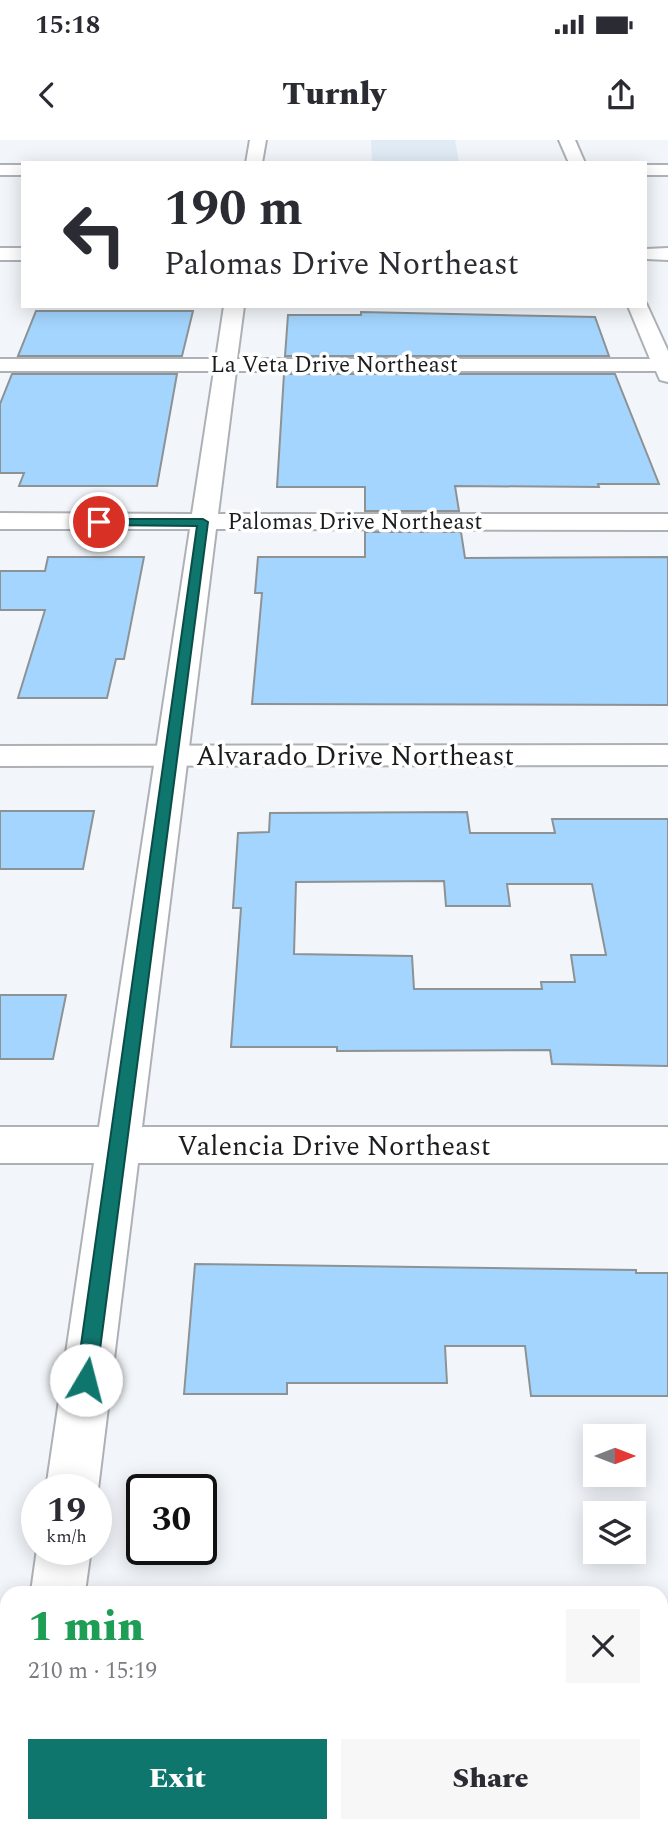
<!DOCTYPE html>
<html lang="en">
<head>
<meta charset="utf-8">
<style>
  :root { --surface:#fff; --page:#f7f7f7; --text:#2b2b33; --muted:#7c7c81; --accent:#0f766e }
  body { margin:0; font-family:Spectral,serif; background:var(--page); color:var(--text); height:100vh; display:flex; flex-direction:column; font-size:26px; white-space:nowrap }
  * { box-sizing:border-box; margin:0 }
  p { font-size:23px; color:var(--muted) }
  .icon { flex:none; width:38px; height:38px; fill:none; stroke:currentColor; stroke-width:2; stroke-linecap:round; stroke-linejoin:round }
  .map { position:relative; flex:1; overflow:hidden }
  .panel { position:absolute; left:0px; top:1446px; width:668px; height:247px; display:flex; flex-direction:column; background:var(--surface); border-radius:21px 21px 0 0; box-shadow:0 4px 18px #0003 }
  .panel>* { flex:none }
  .guide { position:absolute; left:21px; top:21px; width:626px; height:147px; border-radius:0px; box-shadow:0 4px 18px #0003; background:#fff; color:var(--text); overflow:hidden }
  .needle { width:46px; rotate:90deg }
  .tools { position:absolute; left:583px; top:1284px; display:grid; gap:14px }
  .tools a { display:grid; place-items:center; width:63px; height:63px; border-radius:0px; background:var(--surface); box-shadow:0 4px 18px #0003; font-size:35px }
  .speed { position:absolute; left:21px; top:1334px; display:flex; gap:14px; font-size:35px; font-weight:700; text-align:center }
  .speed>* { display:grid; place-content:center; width:91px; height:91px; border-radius:50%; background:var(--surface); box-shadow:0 4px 18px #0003; line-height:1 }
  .speed small { font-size:18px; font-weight:400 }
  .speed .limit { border:4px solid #111; border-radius:10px; background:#fff; color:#111 }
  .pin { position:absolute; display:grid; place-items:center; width:60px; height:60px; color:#fff; margin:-30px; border:4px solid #fff; border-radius:50%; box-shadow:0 2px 7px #0007 }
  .me { position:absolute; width:77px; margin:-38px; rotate:8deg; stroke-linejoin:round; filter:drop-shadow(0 0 5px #0008) }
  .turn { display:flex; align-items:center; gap:24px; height:147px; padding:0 28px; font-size:32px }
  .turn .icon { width:91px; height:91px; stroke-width:2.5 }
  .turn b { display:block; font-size:49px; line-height:60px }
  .round { display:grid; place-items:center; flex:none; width:74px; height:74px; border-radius:0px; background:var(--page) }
  .overview { display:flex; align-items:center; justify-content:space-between; height:119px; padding:0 28px }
  h1 { font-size:42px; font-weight:800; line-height:52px; color:#1e9e55 }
  .primary-button { display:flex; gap:14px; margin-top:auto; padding:14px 28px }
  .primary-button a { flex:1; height:80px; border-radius:0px; background:var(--accent); color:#fff; font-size:28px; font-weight:800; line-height:80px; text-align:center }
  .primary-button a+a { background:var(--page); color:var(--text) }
  .status { display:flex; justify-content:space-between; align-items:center; height:49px; padding:0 35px; background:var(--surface); direction:ltr }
  .status svg { height:19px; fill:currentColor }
  header { display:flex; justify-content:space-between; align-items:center; height:91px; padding:0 28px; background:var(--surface); font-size:32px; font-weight:800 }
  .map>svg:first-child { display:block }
  .built { fill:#e0ebf5 }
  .building { fill:#a3d5fe; stroke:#8d9295; stroke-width:2; fill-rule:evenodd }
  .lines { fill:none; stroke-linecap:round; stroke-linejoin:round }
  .street-casing { stroke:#adb1b5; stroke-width:4 }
  .secondary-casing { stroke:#adb1b5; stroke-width:4 }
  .street { fill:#fff; fill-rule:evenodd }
  .secondary { fill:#fff; fill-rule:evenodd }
  .route { fill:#0f766e; stroke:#0a4d48; stroke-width:2 }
  .labels { text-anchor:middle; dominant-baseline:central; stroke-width:7; stroke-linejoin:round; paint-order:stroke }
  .far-street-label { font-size:23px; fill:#1b1c1e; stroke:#fff }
  .street-label { font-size:28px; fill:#1b1c1e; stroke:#fff }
</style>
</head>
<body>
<div class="status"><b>15:18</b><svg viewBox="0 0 49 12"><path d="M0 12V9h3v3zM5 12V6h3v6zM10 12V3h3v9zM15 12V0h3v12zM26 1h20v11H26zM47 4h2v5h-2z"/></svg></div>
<header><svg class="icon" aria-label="back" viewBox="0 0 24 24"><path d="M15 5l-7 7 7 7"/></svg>Turnly<svg class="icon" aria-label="share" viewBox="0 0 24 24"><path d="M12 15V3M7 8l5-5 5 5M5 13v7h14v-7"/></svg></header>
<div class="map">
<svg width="668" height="1692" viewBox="0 0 668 1692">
  <rect width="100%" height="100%" fill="#f2f6fa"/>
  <!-- built -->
  <path class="built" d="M 371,0 L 455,0 L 459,23 L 372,23 Z"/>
  <!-- building -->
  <path class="building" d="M 36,171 L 193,171 L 182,216 L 18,216 Z
    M 361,172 L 595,177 L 609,216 L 285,216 L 288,175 L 361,175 Z
    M 12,234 L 177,234 L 157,346 L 19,346 L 24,333 L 0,333 L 0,264 Z
    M 284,234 L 615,234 L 659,344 L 598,344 L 599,347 L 455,346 L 459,371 L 365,371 L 365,347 L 277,347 Z
    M 365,392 L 461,392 L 465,418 L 668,417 L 668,565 L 252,564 L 262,453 L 255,453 L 258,417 L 365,417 Z
    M 48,417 L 144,417 L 124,519 L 116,519 L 107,558 L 18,558 L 45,470 L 0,470 L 0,431 L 45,431 Z
    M 0,671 L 94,671 L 83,729 L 0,729 Z
    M 467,672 L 470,693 L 555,693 L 552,679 L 668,679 L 668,926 L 552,924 L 550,910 L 337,911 L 337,907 L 231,907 L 241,768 L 233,768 L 238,693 L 269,692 L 270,673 ZM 444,741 L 446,766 L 510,766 L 507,744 L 592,744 L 606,815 L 571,815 L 575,842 L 541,842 L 542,849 L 414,849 L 412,816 L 294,814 L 296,742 Z
    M 0,855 L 66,855 L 53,919 L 0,919 Z
    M 195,1124 L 636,1130 L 636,1133 L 668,1133 L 668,1256 L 531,1256 L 525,1206 L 445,1206 L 447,1243 L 287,1243 L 287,1254 L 184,1254 Z"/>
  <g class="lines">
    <defs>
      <path id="street" d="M 250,0 L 266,0 L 262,23 L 246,23 Z
        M 559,0 L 575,0 L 585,23 L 569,23 Z
        M 0,25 L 23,25 L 23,35 L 0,35 Z
        M 646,25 L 668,25 L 668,35 L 646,35 Z
        M 0,108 L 23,108 L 23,120 L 0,120 Z
        M 668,108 L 668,120 L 646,119 L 646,109 Z
        M 646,163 L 668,211 L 668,242 L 660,240 L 656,231 L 236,231 L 218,374 L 668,374 L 668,390 L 216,389 L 142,987 L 668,987 L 668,1023 L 138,1023 L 98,1349 L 96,1354 L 96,1349 L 46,1349 L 94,1023 L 0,1023 L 0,987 L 99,987 L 190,389 L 0,389 L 0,373 L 192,374 L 214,231 L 0,231 L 0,219 L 216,219 L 224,166 L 244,166 L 237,219 L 650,219 L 628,166 L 646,166 Z
        M 37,1409 L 91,1409 L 85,1452 L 31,1452 Z
        M 5,1663 L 7,1685 L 58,1685 L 57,1692 L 0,1692 L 0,1676 Z"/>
      <path id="secondary" d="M 668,605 L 668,625 L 0,626 L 0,606 Z"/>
    </defs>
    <!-- street casing -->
    <use href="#street" class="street-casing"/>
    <!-- secondary casing -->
    <use href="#secondary" class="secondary-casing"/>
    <!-- street -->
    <use href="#street" class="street"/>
    <!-- secondary -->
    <use href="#secondary" class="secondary"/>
  </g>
  <!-- route -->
  <path class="route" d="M 203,379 L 208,382 L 96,1240 L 93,1247 L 86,1250 L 79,1247 L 76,1240 L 197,386 L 99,385 L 94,382 L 99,379 Z"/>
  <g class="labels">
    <!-- far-street labels -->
    <g class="far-street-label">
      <text x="334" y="225">La Veta Drive Northeast</text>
      <text x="355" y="382">Palomas Drive Northeast</text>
    </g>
    <!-- street labels -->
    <g class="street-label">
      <text x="355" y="616">Alvarado Drive Northeast</text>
      <text x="334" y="1006">Valencia Drive Northeast</text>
    </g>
  </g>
</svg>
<div class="tools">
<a><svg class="needle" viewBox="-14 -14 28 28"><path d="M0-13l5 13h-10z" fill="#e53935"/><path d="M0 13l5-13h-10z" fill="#7c7c81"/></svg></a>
<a><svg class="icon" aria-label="layers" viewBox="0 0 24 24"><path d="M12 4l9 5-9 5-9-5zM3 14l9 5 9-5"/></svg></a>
</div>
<div class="speed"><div>19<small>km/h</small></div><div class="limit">30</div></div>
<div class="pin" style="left:99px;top:382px;background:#d93025"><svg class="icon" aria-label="arrive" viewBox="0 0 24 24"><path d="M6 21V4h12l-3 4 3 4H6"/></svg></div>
<svg class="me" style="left:86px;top:1240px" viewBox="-20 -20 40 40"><circle r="19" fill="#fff"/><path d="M0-13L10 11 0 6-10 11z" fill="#0f766e"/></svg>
<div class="guide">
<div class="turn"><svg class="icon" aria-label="left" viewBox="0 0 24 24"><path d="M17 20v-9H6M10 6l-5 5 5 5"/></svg><div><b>190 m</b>Palomas Drive Northeast</div></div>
</div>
<section class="panel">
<div class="overview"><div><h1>1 min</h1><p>210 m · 15:19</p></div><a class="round"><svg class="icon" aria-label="close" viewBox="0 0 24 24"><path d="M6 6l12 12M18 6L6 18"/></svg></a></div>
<div class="primary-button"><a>Exit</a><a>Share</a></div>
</section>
</div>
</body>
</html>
